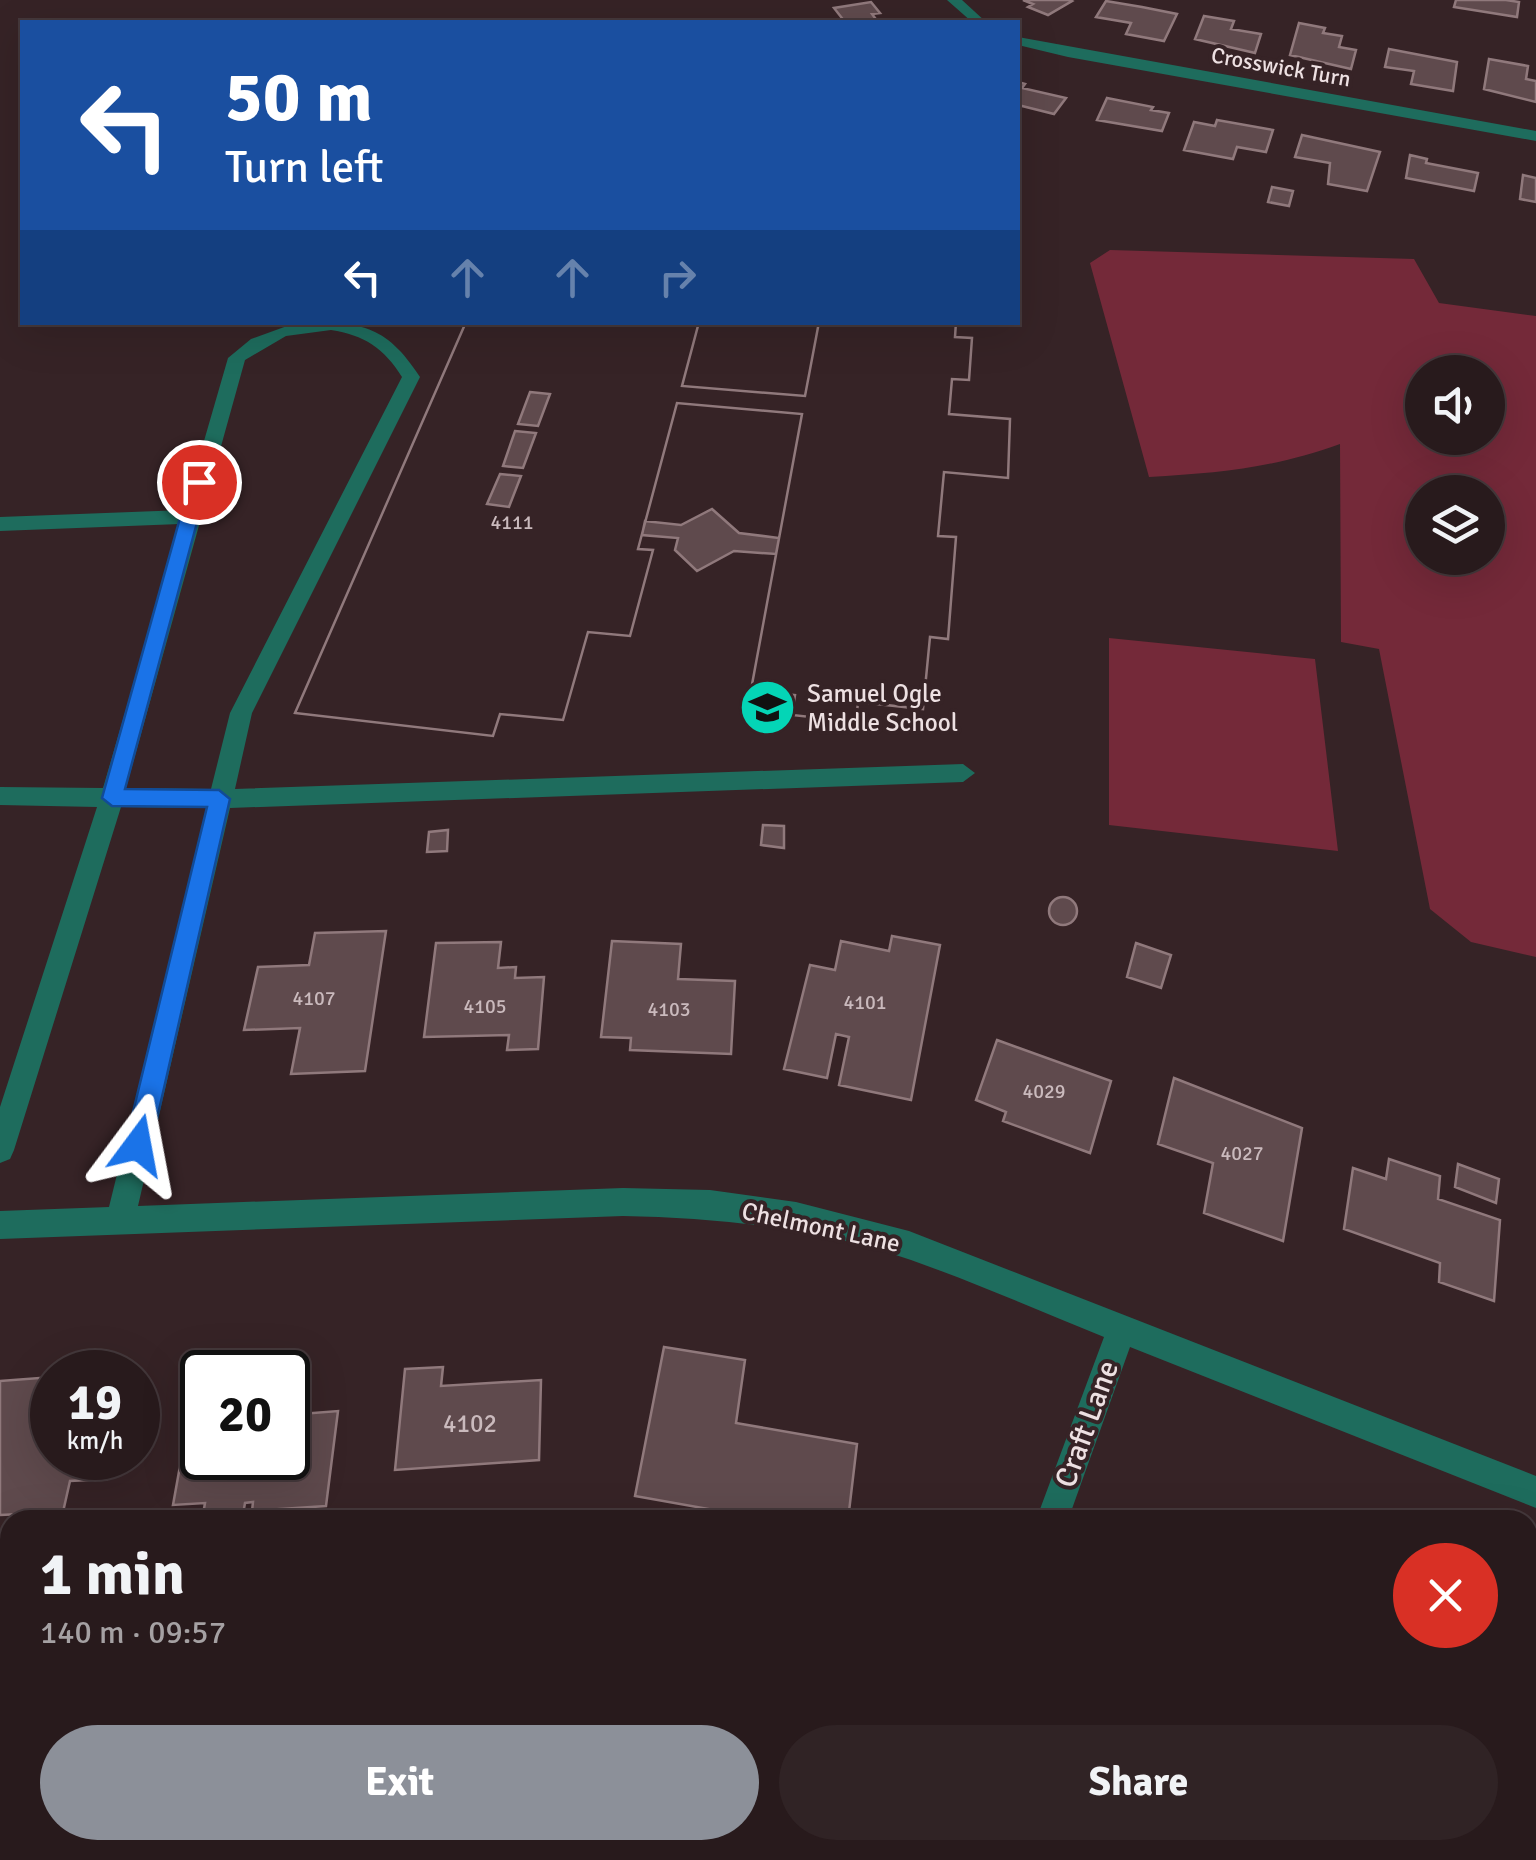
<!DOCTYPE html>
<html lang="en">
<head>
<meta charset="utf-8">
<style>
  :root { --surface:#281a1c; --page:#302325; --text:#f1f3f6; --muted:#a5a1a3; --line:#44383b; --accent:#8c9099 }
  body { margin:0; font-family:Signika,sans-serif; background:var(--page); color:var(--text); height:100vh; display:flex; flex-direction:column; font-size:38px; white-space:nowrap }
  * { box-sizing:border-box; margin:0 }
  p { font-size:32px; color:var(--muted) }
  .icon { flex:none; width:55px; height:55px; fill:none; stroke:currentColor; stroke-width:2; stroke-linecap:round; stroke-linejoin:round }
  .map { position:relative; flex:1; overflow:hidden }
  .side { position:absolute; left:0px; top:1510px; width:1538px; height:350px; display:flex; flex-direction:column; background:var(--surface); border-radius:30px 30px 0 0; box-shadow:0 10px 40px #0002,0 0 0 2px var(--line) }
  .side>* { flex:none }
  .banner { position:absolute; left:20px; top:20px; width:1000px; height:305px; border-radius:0px; box-shadow:0 10px 40px #0002,0 0 0 2px var(--line); background:#1a4fa0; color:#fff; overflow:hidden }
  .tools { position:absolute; left:1405px; top:355px; display:grid; gap:20px }
  .tools a { display:grid; place-items:center; width:100px; height:100px; border-radius:50%; background:var(--surface); box-shadow:0 10px 40px #0002,0 0 0 2px var(--line); font-size:50px }
  .speed { position:absolute; left:30px; top:1350px; display:flex; gap:20px; font-size:50px; font-weight:700; text-align:center }
  .speed>* { display:grid; place-content:center; width:130px; height:130px; border-radius:50%; background:var(--surface); box-shadow:0 10px 40px #0002,0 0 0 2px var(--line); line-height:1 }
  .speed small { font-size:25px; font-weight:400 }
  .speed .limit { border:5px solid #111; border-radius:15px; background:#fff; color:#111 }
  .pin { position:absolute; display:grid; place-items:center; width:85px; height:85px; color:#fff; margin:-42px; border:5px solid #fff; border-radius:50%; box-shadow:0 2px 10px #0007 }
  .me { position:absolute; width:110px; margin:-55px; rotate:13deg; stroke-linejoin:round; filter:drop-shadow(0 0 8px #0008) }
  .turn { display:flex; align-items:center; gap:35px; height:210px; padding:0 40px; font-size:45px }
  .turn .icon { width:130px; height:130px; stroke-width:2.5 }
  .turn b { display:block; font-size:70px; line-height:85px }
  .lanes { display:flex; align-items:center; height:95px; padding:0 40px; background:#0003; justify-content:center; gap:50px; direction:ltr }
  .lanes .off { opacity:.35 }
  .round { display:grid; place-items:center; flex:none; width:105px; height:105px; border-radius:52px; background:var(--page) }
  .head { display:flex; align-items:center; justify-content:space-between; height:170px; padding:0 40px }
  h1 { font-size:60px; font-weight:800; line-height:75px }
  .primary-button { display:flex; gap:20px; margin-top:auto; padding:20px 40px }
  .primary-button a { flex:1; height:115px; border-radius:60px; background:var(--accent); color:#fff; font-size:40px; font-weight:800; line-height:115px; text-align:center }
  .primary-button a+a { background:var(--page); color:var(--text) }
  .map>svg:first-child { display:block }
  .green { fill:#742939; fill-rule:evenodd }
  .building { fill:#5f4a4d; stroke:#90797c; stroke-width:2.5; fill-rule:evenodd }
  .lines { fill:none; stroke-linecap:round; stroke-linejoin:round }
  .minor { fill:#1e6c5d; fill-rule:evenodd }
  .route { fill:#1a73e8; stroke:#114b97; stroke-width:2.5 }
  .labels { text-anchor:middle; dominant-baseline:central; stroke-width:8; stroke-linejoin:round; paint-order:stroke }
  .number-label { font-size:20px; fill:#cababd }
  .far-street-label { font-size:22px; fill:#ede0e2; stroke:#362326 }
  .poi-label { font-size:25px; fill:#ede0e2; stroke:#362326; text-anchor:start }
  .street-label { font-size:25px; fill:#ede0e2; stroke:#362326 }
  .near-number-label { font-size:25px; fill:#cababd }
  .near-street-label { font-size:30px; fill:#ede0e2; stroke:#362326 }
</style>
</head>
<body>
<div class="map">
<svg width="1536" height="1860" viewBox="0 0 1536 1860">
  <rect width="100%" height="100%" fill="#362326"/>
  <!-- green -->
  <path class="green" d="M 1110,250 L 1414,259 L 1439,303 L 1536,316 L 1536,957 L 1471,942 L 1430,909 L 1379,649 L 1341,642 L 1340,444 C 1273,468 1221,473 1149,477 L 1090,263 ZM 1422,372 L 1488,372 L 1488,438 L 1422,438 ZM 1422,492 L 1488,492 L 1488,558 L 1422,558 Z
    M 1109,638 L 1315,659 L 1338,851 L 1109,825 Z"/>
  <!-- building -->
  <path class="building" d="M 1023,0 L 1070,0 L 1072,1 L 1048,15 L 1028,7 L 1033,4 Z
    M 1456,0 L 1506,0 L 1519,2 L 1517,17 L 1454,7 Z
    M 1106,1 L 1142,7 L 1177,14 L 1164,41 L 1126,34 L 1131,23 L 1096,17 Z
    M 871,2 L 880,13 L 872,14 L 878,22 L 845,22 L 834,8 Z
    M 1204,16 L 1234,21 L 1231,29 L 1261,34 L 1255,53 L 1195,39 Z
    M 1299,23 L 1325,28 L 1323,33 L 1342,36 L 1339,47 L 1356,50 L 1351,69 L 1290,55 Z
    M 1389,49 L 1457,62 L 1453,91 L 1411,84 L 1414,71 L 1385,67 Z
    M 1489,59 L 1528,66 L 1526,79 L 1536,81 L 1536,102 L 1484,89 Z
    M 1018,82 L 1025,84 L 1022,88 L 1066,98 L 1054,114 L 1018,105 Z
    M 1107,98 L 1153,107 L 1151,110 L 1169,113 L 1162,131 L 1097,120 Z
    M 1217,120 L 1273,130 L 1266,152 L 1237,147 L 1233,159 L 1184,150 L 1194,122 L 1215,126 Z
    M 1302,135 L 1380,152 L 1367,191 L 1328,184 L 1330,163 L 1295,157 Z
    M 1410,155 L 1427,159 L 1426,163 L 1478,173 L 1474,191 L 1406,178 Z
    M 1523,175 L 1536,178 L 1536,202 L 1520,199 Z
    M 1272,187 L 1293,191 L 1289,206 L 1268,202 Z
    M 466,322 L 699,322 L 682,386 L 805,396 L 819,322 L 956,322 L 955,337 L 972,338 L 969,380 L 952,379 L 949,414 L 1010,419 L 1008,478 L 944,472 L 938,536 L 956,537 L 948,639 L 930,637 L 923,709 L 858,702 L 856,722 L 792,715 L 795,695 L 751,690 L 802,414 L 677,403 L 638,549 L 653,550 L 630,636 L 588,632 L 563,720 L 500,714 L 493,736 L 295,713 ZM 530,392 L 550,394 L 538,426 L 518,424 ZM 515,431 L 536,433 L 523,468 L 503,466 ZM 500,474 L 521,476 L 509,507 L 487,504 Z
    M 466,322 L 699,322 L 682,386 L 805,396 L 819,322 L 956,322 L 955,337 L 972,338 L 969,380 L 952,379 L 949,414 L 1010,419 L 1008,478 L 944,472 L 938,536 L 956,537 L 948,639 L 930,637 L 923,709 L 858,702 L 856,722 L 792,715 L 795,695 L 751,690 L 802,414 L 677,403 L 638,549 L 653,550 L 630,636 L 588,632 L 563,720 L 500,714 L 493,736 L 295,713 Z
    M 712,509 L 739,533 L 779,538 L 776,554 L 734,551 L 697,571 L 675,550 L 678,538 L 642,535 L 645,521 L 681,525 Z
    M 763,825 L 784,826 L 784,848 L 761,845 Z
    M 448,830 L 447,851 L 427,852 L 429,832 Z
    M1049 911a14 14 0 1 1 28 0a14 14 0 1 1-28 0Z
    M 386,931 L 365,1071 L 291,1074 L 300,1028 L 244,1030 L 258,967 L 309,965 L 315,933 Z
    M 892,936 L 940,945 L 911,1100 L 839,1085 L 849,1037 L 836,1034 L 827,1078 L 784,1069 L 810,965 L 835,970 L 841,941 L 889,951 Z
    M 612,941 L 681,944 L 678,979 L 735,981 L 731,1054 L 630,1050 L 631,1038 L 601,1037 Z
    M 501,942 L 498,968 L 516,967 L 515,978 L 544,977 L 538,1049 L 507,1050 L 509,1035 L 424,1037 L 436,943 Z
    M 1136,943 L 1171,955 L 1161,988 L 1127,977 Z
    M 997,1040 L 1111,1081 L 1090,1153 L 1003,1121 L 1006,1112 L 976,1100 Z
    M 1174,1078 L 1302,1128 L 1283,1241 L 1204,1213 L 1213,1163 L 1158,1144 Z
    M 1389,1159 L 1440,1176 L 1438,1199 L 1500,1220 L 1494,1301 L 1439,1282 L 1440,1263 L 1344,1229 L 1353,1168 L 1386,1179 Z
    M 1458,1164 L 1499,1179 L 1496,1203 L 1455,1187 Z
    M 664,1347 L 745,1360 L 736,1423 L 857,1444 L 848,1520 L 713,1520 L 714,1510 L 635,1496 Z
    M 285,1350 L 281,1372 L 202,1372 L 202,1458 L 288,1458 L 288,1415 L 338,1411 L 326,1506 L 252,1511 L 253,1502 L 245,1503 L 242,1520 L 202,1520 L 205,1503 L 173,1505 L 200,1355 Z
    M 443,1367 L 441,1386 L 541,1380 L 539,1460 L 395,1470 L 405,1369 Z
    M 52,1377 L 52,1458 L 111,1458 L 107,1479 L 70,1481 L 63,1512 L 0,1515 L 0,1381 Z
    M 1528,1693 L 1536,1697 L 1536,1826 L 1528,1823 Z"/>
  <g class="lines">
    <!-- minor -->
    <path class="minor" d="M 947,0 L 962,0 L 986,22 L 972,22 Z
      M 1018,37 L 1536,131 L 1536,141 L 1068,57 L 1018,45 Z
      M 298,322 C 359,322 385,323 420,377 L 252,713 L 235,789 L 963,764 L 975,773 L 963,782 L 230,808 L 138,1206 L 623,1188 L 710,1190 L 796,1202 L 909,1231 L 1536,1476 L 1536,1508 L 1130,1347 L 1068,1520 L 1036,1520 L 1104,1337 C 1040,1311 976,1283 911,1260 C 818,1228 721,1218 623,1216 L 0,1239 L 0,1211 L 109,1207 L 207,808 L 121,807 L 14,1150 L 10,1159 L 0,1163 L 0,1107 L 97,807 L 0,805 L 0,787 L 103,788 L 180,524 L 0,531 L 0,517 L 184,510 L 228,358 L 251,339 ZM 331,330 C 364,335 384,348 402,377 L 230,713 L 211,789 L 126,788 L 245,360 L 286,336 Z
      M 948,1850 L 984,1850 L 984,1860 L 948,1860 Z"/>
  </g>
  <!-- route -->
  <path class="route" d="M 199,476 L 208,482 L 125,789 L 219,790 L 230,799 L 151,1145 L 147,1153 L 138,1157 L 129,1153 L 125,1145 L 207,807 L 112,806 L 102,798 L 190,482 Z"/>
  <!-- icons -->
  <defs>
    <symbol id="school-disc" viewBox="-11 -11 22 22"><circle r="9.5" fill="#04d5b6" stroke="#362326"/><path d="M0-5L7-2L0 1L-7-2ZM-4 1L0 2.5L4 1V4Q0 6-4 4Z" fill="#111"/></symbol>
  </defs>
  <g fill-rule="evenodd">
    <use href="#school-disc" x="736" y="676" width="63" height="63"/>
  </g>
  <g class="labels">
    <!-- number labels -->
    <g class="number-label">
      <text x="512" y="522">4111</text>
      <text x="314" y="998">4107</text>
      <text x="865" y="1002">4101</text>
      <text x="485" y="1006">4105</text>
      <text x="669" y="1009">4103</text>
      <text x="1044" y="1091">4029</text>
      <text x="1242" y="1153">4027</text>
    </g>
    <!-- far-street labels -->
    <g class="far-street-label">
      <text transform="translate(1281 67) rotate(10)">Crosswick Turn</text>
    </g>
    <!-- poi labels -->
    <g class="poi-label">
      <text x="807" y="693">Samuel Ogle<tspan x="807" dy="29">Middle School</tspan></text>
    </g>
    <!-- street labels -->
    <g class="street-label">
      <text transform="translate(821 1227) rotate(12)">Chelmont Lane</text>
    </g>
    <!-- near-number labels -->
    <g class="near-number-label">
      <text x="470" y="1423">4102</text>
    </g>
    <!-- near-street labels -->
    <g class="near-street-label">
      <text transform="translate(1087 1424) rotate(-70)">Craft Lane</text>
    </g>
  </g>
</svg>
<div class="tools">
<a><svg class="icon" aria-label="sound" viewBox="0 0 24 24"><path d="M4 9h4l5-4v14l-5-4H4zM17 9q2 3 0 6"/></svg></a>
<a><svg class="icon" aria-label="layers" viewBox="0 0 24 24"><path d="M12 4l9 5-9 5-9-5zM3 14l9 5 9-5"/></svg></a>
</div>
<div class="speed"><div>19<small>km/h</small></div><div class="limit">20</div></div>
<div class="pin" style="left:199px;top:482px;background:#d93025"><svg class="icon" aria-label="arrive" viewBox="0 0 24 24"><path d="M6 21V4h12l-3 4 3 4H6"/></svg></div>
<svg class="me" style="left:138px;top:1145px" viewBox="-20 -20 40 40"><path d="M0-17L14 15 0 8-14 15z" fill="#1a73e8" stroke="#fff" stroke-width="4"/></svg>
<div class="banner">
<div class="turn"><svg class="icon" aria-label="left" viewBox="0 0 24 24"><path d="M17 20v-9H6M10 6l-5 5 5 5"/></svg><div><b>50 m</b>Turn left</div></div>
<div class="lanes"><svg class="icon" aria-label="left" viewBox="0 0 24 24"><path d="M17 20v-9H6M10 6l-5 5 5 5"/></svg><svg class="icon off" aria-label="ahead" viewBox="0 0 24 24"><path d="M12 20V5M6 11l6-6 6 6"/></svg><svg class="icon off" aria-label="ahead" viewBox="0 0 24 24"><path d="M12 20V5M6 11l6-6 6 6"/></svg><svg class="icon off" aria-label="right" viewBox="0 0 24 24"><path d="M7 20v-9h11M14 6l5 5-5 5"/></svg></div>
</div>
<section class="side">
<div class="head"><div><h1>1 min</h1><p>140 m · 09:57</p></div><a class="round" style="background:#d93025;color:#fff"><svg class="icon" aria-label="close" viewBox="0 0 24 24"><path d="M6 6l12 12M18 6L6 18"/></svg></a></div>
<div class="primary-button"><a>Exit</a><a>Share</a></div>
</section>
</div>
</body>
</html>
